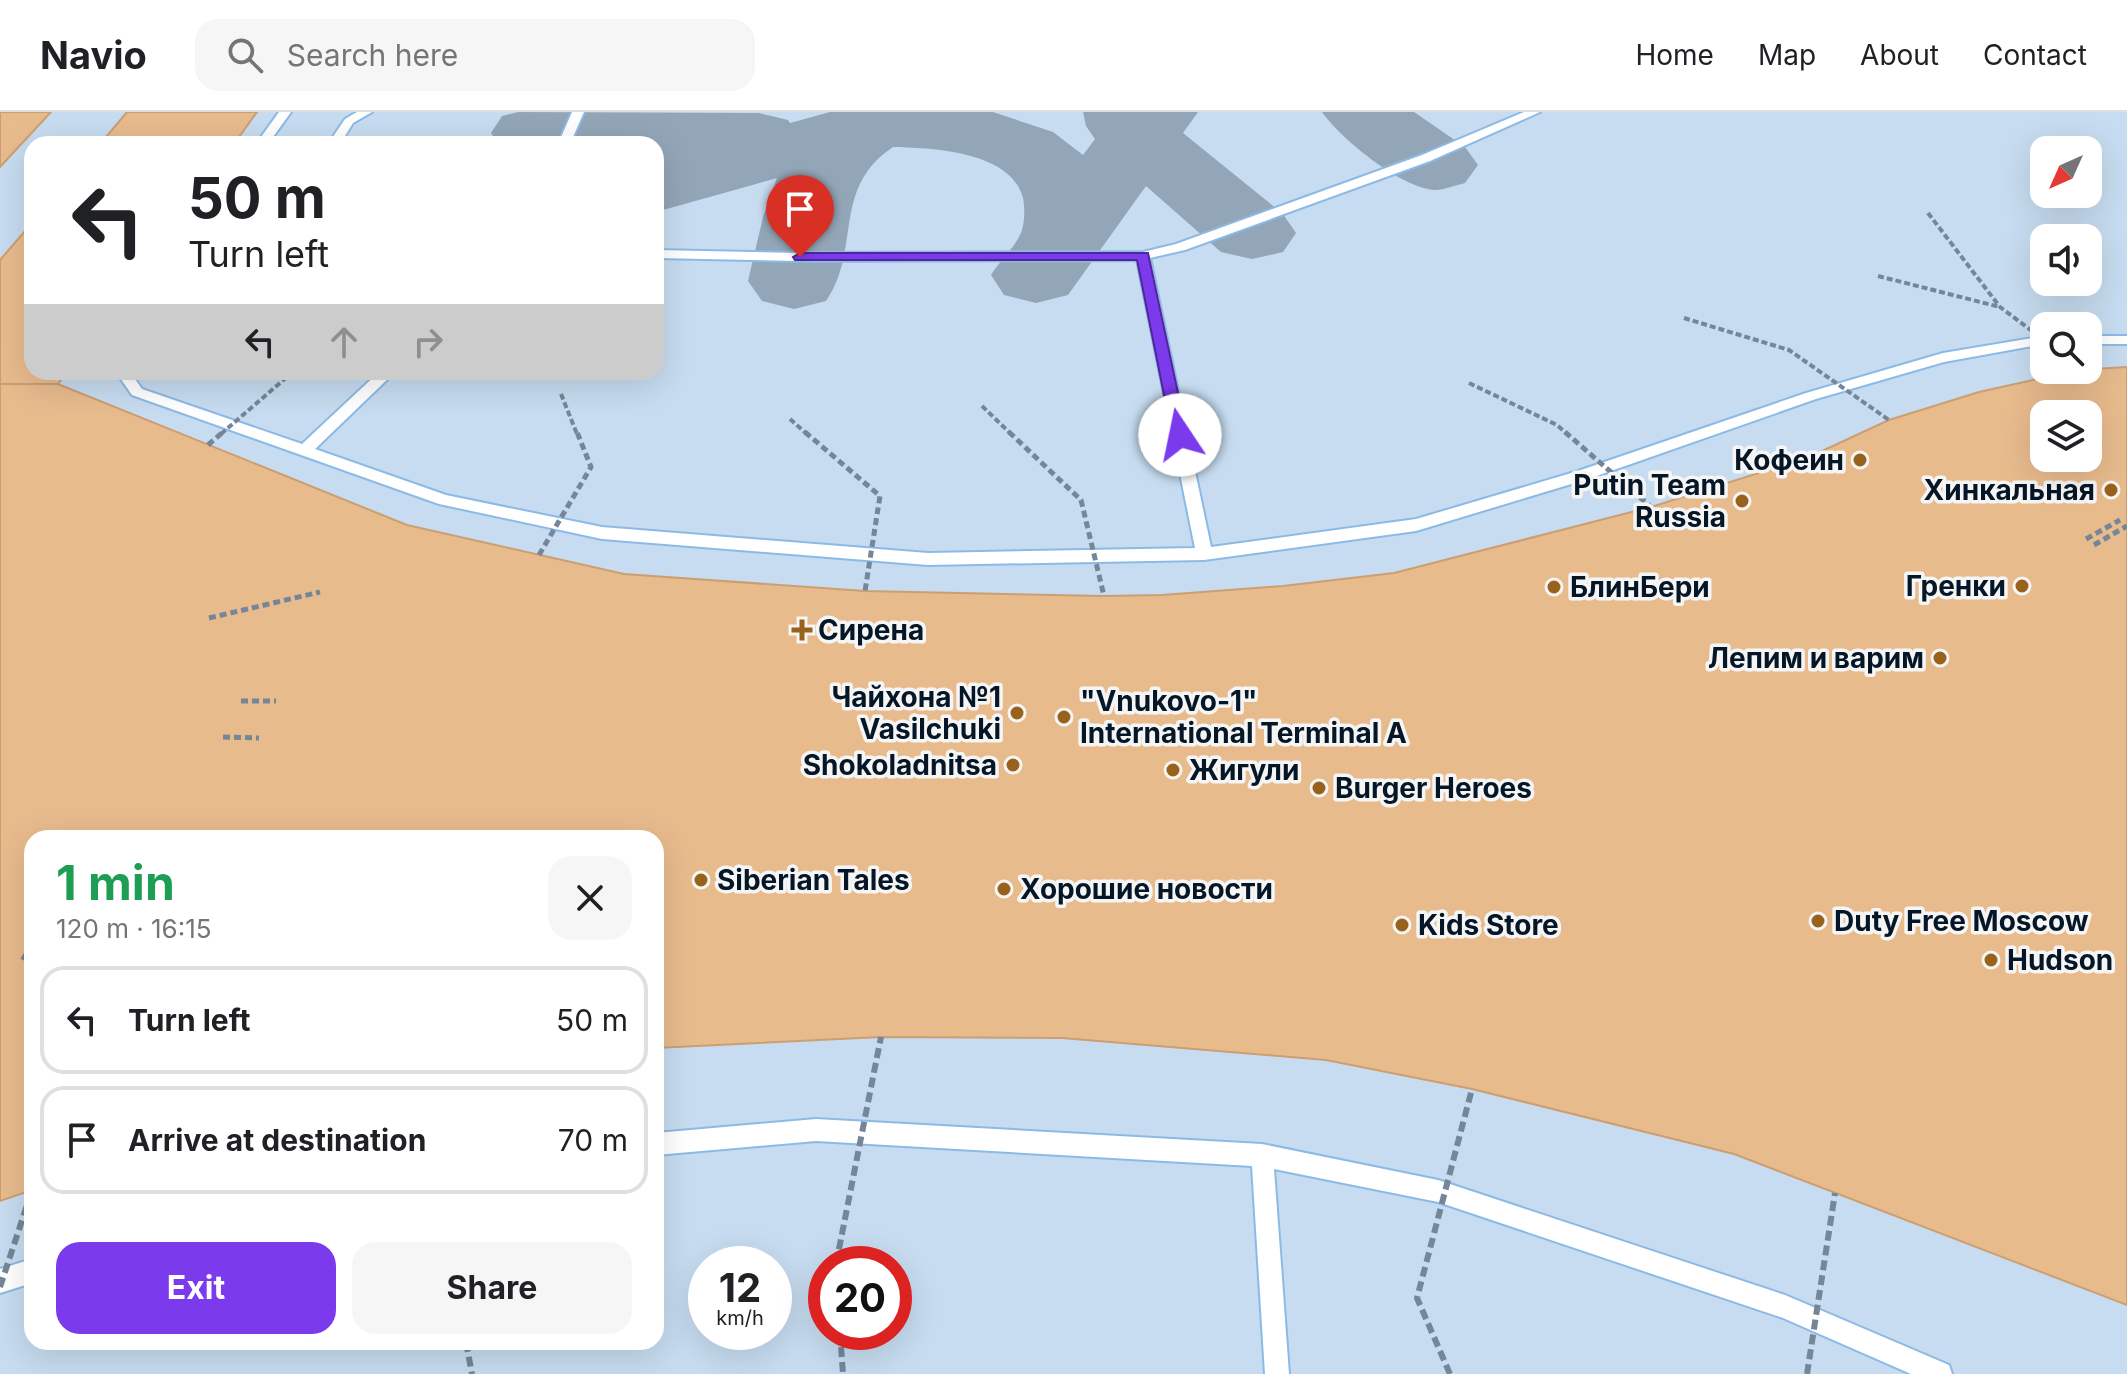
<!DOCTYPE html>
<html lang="en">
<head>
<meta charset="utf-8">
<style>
  :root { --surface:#fff; --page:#f6f6f6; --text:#202124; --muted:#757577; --line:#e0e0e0; --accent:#7c3aed }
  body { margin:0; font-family:Inter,sans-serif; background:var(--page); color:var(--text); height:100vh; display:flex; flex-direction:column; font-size:30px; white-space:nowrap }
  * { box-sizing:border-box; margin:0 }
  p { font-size:26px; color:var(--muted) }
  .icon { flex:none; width:44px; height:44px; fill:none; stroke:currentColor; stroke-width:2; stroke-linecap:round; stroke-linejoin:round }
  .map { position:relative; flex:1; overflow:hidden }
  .sheet { position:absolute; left:24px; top:718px; width:640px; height:520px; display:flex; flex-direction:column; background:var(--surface); border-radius:24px; box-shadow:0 8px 32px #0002 }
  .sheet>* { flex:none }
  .hud { position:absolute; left:24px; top:24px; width:640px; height:244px; border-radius:24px; box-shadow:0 8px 32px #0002; background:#fff; color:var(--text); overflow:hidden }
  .needle { width:52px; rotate:225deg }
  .tools { position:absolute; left:2030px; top:24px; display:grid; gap:16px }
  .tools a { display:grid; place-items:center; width:72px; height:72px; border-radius:16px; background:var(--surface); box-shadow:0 8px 32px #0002; font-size:40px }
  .speed { position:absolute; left:688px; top:1134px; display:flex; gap:16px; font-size:40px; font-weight:700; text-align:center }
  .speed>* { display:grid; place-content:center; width:104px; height:104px; border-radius:50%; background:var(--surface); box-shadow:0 8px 32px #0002; line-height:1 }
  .speed small { font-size:20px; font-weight:400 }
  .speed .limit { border:12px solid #d22; background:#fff; color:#111 }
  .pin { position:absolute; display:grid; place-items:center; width:68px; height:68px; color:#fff; margin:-82px -34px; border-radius:50% 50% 50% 0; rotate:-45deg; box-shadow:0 0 8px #0007 }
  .pin .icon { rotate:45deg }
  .me { position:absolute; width:88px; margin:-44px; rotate:349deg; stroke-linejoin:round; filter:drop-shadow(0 0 6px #0008) }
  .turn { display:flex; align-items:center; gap:28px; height:168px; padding:0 32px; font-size:36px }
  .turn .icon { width:104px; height:104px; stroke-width:2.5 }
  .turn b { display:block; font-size:56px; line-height:68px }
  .lanes { display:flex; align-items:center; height:76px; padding:0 32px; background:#0003; justify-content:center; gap:40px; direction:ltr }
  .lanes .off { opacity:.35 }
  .round { display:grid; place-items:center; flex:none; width:84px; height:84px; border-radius:24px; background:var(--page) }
  .headline { display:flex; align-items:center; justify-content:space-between; height:136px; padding:0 32px }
  h1 { font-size:48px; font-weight:700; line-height:60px; color:#1e9e55 }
  .button { display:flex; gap:16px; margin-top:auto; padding:16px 32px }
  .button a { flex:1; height:92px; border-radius:24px; background:var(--accent); color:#fff; font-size:32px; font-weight:700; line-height:92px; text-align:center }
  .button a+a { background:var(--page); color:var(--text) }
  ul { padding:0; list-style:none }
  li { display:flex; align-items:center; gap:24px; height:108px; margin:0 16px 12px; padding:0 16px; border:4px solid var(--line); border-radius:24px }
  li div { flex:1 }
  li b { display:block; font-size:30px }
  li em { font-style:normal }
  header { display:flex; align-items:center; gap:48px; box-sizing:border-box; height:112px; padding:0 40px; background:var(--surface); border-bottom:2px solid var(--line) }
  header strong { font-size:38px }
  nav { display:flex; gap:44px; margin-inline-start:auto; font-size:28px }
  .search { width:560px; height:72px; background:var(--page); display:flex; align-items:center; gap:20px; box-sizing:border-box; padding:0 28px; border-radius:24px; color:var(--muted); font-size:30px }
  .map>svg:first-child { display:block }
  .built { fill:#c7dcf0; fill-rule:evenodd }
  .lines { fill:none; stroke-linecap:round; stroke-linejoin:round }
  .taxiway { fill:#93a6b7; fill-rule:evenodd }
  .building { fill:#e8bb8d; stroke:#cb9f72; stroke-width:2; fill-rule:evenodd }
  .lane-casing { stroke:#8cbae6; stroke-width:4 }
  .path-far2 { stroke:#748697; stroke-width:4; stroke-dasharray:6 3; stroke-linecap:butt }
  .path-far1 { stroke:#748697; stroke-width:5; stroke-dasharray:7 4; stroke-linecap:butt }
  .path { stroke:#748697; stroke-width:6; stroke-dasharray:10 5; stroke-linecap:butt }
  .lane { fill:#fff; fill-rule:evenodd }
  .path-bridge-far2 { stroke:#748697; stroke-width:4; stroke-dasharray:6 3; stroke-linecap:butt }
  .path-bridge-far1 { stroke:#748697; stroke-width:5; stroke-dasharray:7 4; stroke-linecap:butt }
  .path-bridge { stroke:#748697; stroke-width:6; stroke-dasharray:10 5; stroke-linecap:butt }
  .route { fill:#7c3aed; stroke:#51269a; stroke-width:2 }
  .poi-dot { fill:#99621c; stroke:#f5f5f5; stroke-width:3 }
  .labels { text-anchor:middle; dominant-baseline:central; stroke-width:7; stroke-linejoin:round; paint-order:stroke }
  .poi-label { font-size:28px; font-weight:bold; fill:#051626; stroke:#f5f5f5; text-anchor:start }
</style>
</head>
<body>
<header>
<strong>Navio</strong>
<div class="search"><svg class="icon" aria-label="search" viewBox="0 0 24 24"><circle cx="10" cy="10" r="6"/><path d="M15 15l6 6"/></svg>Search here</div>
<nav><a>Home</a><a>Map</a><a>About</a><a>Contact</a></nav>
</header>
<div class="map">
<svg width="2127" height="1262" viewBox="0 0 2127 1262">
  <rect width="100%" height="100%" fill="#d8ebfd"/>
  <!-- built -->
  <path class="built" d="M 0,0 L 2127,0 L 2127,1262 L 0,1262 ZM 32,32 L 656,32 L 656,260 L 32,260 ZM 2044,38 L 2088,38 L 2088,82 L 2044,82 ZM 2044,126 L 2088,126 L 2088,170 L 2044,170 ZM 2044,214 L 2088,214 L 2088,258 L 2044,258 ZM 2044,302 L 2088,302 L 2088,346 L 2044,346 ZM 32,726 L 656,726 L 656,1230 L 32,1230 ZM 706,1152 L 774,1152 L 774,1220 L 706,1220 ZM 826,1152 L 894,1152 L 894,1220 L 826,1220 Z"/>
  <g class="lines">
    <!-- taxiway -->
    <path class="taxiway" d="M 518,0 L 759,1 L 788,8 L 790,11 L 830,0 L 993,0 L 1053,20 L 1083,43 L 1095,27 L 1086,14 L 1083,0 L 1198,0 L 1183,21 L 1283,102 L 1296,121 L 1283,140 L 1252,147 L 1221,140 L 1146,74 L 1068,183 L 1036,191 L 1004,183 L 991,163 C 999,150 1013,137 1020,123 C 1025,113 1025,97 1023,86 C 1011,39 932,36 893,35 C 831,76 862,136 826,189 L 794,197 L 762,189 L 748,169 L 763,105 L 777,66 L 656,100 L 656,49 L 660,48 L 656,48 L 656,32 L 498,32 L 491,21 L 502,4 Z
      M 1322,0 L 1414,0 L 1465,35 L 1478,53 L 1465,71 C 1456,73 1444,78 1435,78 C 1401,76 1341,27 1322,0 Z"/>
  </g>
  <!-- building -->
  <path class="building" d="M 0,0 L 51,0 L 0,55 Z
    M 127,0 L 257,0 L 234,32 L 100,32 Z
    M 32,111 L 32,260 L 67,260 L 58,272 L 0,272 L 0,148 Z
    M 2127,255 L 2127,1193 L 1734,1042 L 1472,977 L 1326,948 L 1062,926 L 881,925 L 656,936 L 656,726 L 32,726 L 32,1078 L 0,1089 L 0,272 L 58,272 L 407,413 L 624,462 L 865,479 L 1104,484 L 1162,483 L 1283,474 L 1394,461 L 1651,395 L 1809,345 L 1889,308 L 1979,280 L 2077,258 ZM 2044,302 L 2088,302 L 2088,346 L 2044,346 Z"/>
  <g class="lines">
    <defs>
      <path id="lane" d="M 279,0 L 291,0 L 268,32 L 256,32 Z
        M 357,0 L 372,0 L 353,11 L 340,32 L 328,32 L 345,7 Z
        M 572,0 L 584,0 L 570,32 L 558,32 Z
        M 1524,0 L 1540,0 L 1430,49 L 1185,138 L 1150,146 L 1211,435 L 1416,407 L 1578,359 L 1806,281 L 1943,241 L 2044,224 L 2044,232 L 1944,250 L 1816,287 L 1588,367 L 1416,419 L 1204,448 L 928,453 L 602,427 L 439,392 L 132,283 L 116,260 L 130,260 L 142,277 L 302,332 L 379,260 L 395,260 L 315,337 L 446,383 L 602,415 L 928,441 L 1195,436 L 1137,148 L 800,149 L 656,146 L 656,138 L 800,141 L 1143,140 L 1176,132 L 1422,43 Z
        M 2088,224 L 2127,224 L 2127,232 L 2088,232 Z
        M 816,1007 L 1262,1032 L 1438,1068 L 1785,1183 L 1949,1253 L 1952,1262 L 1911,1262 L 1783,1206 L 1438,1090 L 1274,1057 L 1289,1262 L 1265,1262 L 1252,1054 L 816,1029 L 656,1043 L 656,1021 Z
        M 32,1147 L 32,1171 L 0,1181 L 0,1157 Z"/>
    </defs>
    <!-- lane casing -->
    <use href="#lane" class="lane-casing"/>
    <!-- path-far2 -->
    <path class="path-far2" d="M 1878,164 L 2000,195"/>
    <!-- path-far1 -->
    <path class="path-far1" d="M 2086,427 L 2120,408
      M 2094,433 L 2127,414
      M 209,506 L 320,480
      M 241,589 L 276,589
      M 223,625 L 259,626"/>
    <!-- path -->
    <path class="path" d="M 22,844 L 32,850
      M 840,1220 L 843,1262
      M 466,1230 L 472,1262"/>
    <!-- lane -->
    <use href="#lane" class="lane"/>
    <!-- path-bridge-far2 -->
    <path class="path-bridge-far2" d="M 1928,101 L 2000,195 L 2044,228
      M 1684,206 L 1789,238 L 1889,308
      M 1469,271 L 1557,313 L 1567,322
      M 561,282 L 577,322
      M 982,294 L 1011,322
      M 790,307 L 807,322
      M 221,322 L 288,264 L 287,260"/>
    <!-- path-bridge-far1 -->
    <path class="path-bridge-far1" d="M 805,320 L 880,384 L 865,479
      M 1009,320 L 1081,388 L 1104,484
      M 1565,320 L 1651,395
      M 208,333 L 223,320
      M 539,443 L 591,355 L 577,320"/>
    <!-- path-bridge -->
    <path class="path-bridge" d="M 836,1152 L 881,925
      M 0,1175 L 32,1078
      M 1450,1262 L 1417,1186 L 1472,977
      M 1807,1262 L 1835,1081"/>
  </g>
  <!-- route -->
  <path class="route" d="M 800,141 L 1148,141 L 1187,323 L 1180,328 L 1172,323 L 1137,148 L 795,148 L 793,145 Z"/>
  <!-- markers -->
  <g class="poi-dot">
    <circle cx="1860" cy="348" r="8"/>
    <circle cx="2111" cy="378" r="8"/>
    <circle cx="1742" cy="389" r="8"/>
    <circle cx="2022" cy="474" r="8"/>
    <circle cx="1554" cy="475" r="8"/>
    <path d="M798 506h8v8h8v8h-8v8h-8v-8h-8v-8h8z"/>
    <circle cx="1940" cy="546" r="8"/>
    <circle cx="1017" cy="601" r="8"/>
    <circle cx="1064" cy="605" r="8"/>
    <circle cx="1013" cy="653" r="8"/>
    <circle cx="1173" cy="658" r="8"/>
    <circle cx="1319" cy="676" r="8"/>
    <circle cx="701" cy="768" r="8"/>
    <circle cx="1004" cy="777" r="8"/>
    <circle cx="1818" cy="809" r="8"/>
    <circle cx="1402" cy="813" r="8"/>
    <circle cx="1991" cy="848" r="8"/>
  </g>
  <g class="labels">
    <!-- poi labels -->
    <g class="poi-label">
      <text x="1844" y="348" text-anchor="end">Кофеин</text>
      <text x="1726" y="373" text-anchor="end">Putin Team<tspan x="1726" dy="32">Russia</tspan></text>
      <text x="2095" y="378" text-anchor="end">Хинкальная</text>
      <text x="2006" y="474" text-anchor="end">Гренки</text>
      <text x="1570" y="475">БлинБери</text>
      <text x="818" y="518">Сирена</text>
      <text x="1924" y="546" text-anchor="end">Лепим и варим</text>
      <text x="1001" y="585" text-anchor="end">Чайхона №1<tspan x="1001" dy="32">Vasilchuki</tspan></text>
      <text x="1080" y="589">"Vnukovo-1"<tspan x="1080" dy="32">International Terminal A</tspan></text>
      <text x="997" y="653" text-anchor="end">Shokoladnitsa</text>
      <text x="1189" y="658">Жигули</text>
      <text x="1335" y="676">Burger Heroes</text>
      <text x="717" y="768">Siberian Tales</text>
      <text x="1020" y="777">Хорошие новости</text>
      <text x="1834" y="809">Duty Free Moscow</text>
      <text x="1418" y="813">Kids Store</text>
      <text x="2007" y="848">Hudson</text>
    </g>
  </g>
</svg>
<div class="tools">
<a><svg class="needle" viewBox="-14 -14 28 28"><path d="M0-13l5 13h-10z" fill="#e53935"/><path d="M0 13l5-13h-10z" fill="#757577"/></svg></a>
<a><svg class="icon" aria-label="sound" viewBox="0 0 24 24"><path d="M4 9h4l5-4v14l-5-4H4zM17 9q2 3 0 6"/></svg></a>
<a><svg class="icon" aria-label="search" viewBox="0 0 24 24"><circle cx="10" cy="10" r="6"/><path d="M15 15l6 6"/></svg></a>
<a><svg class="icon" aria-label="layers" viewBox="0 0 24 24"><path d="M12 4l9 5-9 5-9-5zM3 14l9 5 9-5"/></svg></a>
</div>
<div class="speed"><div>12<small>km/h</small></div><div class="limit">20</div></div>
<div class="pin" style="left:800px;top:145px;background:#d93025"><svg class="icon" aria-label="arrive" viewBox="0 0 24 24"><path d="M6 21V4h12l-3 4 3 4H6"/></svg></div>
<svg class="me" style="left:1180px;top:323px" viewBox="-20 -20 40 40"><circle r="19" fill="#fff"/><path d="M0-13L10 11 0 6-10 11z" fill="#7c3aed"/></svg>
<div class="hud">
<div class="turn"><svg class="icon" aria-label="left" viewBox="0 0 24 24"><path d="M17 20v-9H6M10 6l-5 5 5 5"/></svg><div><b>50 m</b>Turn left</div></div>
<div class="lanes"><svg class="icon" aria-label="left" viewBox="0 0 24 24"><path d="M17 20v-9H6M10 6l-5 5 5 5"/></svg><svg class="icon off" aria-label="ahead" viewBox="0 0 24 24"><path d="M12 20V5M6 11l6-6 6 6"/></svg><svg class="icon off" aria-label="right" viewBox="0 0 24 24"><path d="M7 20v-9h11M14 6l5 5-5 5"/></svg></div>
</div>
<section class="sheet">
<div class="headline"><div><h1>1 min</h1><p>120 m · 16:15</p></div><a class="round"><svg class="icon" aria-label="close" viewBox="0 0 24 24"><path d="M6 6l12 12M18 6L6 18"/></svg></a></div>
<ul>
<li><svg class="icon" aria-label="left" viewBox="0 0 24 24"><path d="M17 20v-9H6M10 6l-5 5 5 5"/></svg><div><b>Turn left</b></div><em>50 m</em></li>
<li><svg class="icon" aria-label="arrive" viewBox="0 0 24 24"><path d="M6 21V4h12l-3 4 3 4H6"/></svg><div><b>Arrive at destination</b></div><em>70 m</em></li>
</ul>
<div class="button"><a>Exit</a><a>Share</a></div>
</section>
</div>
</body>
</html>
